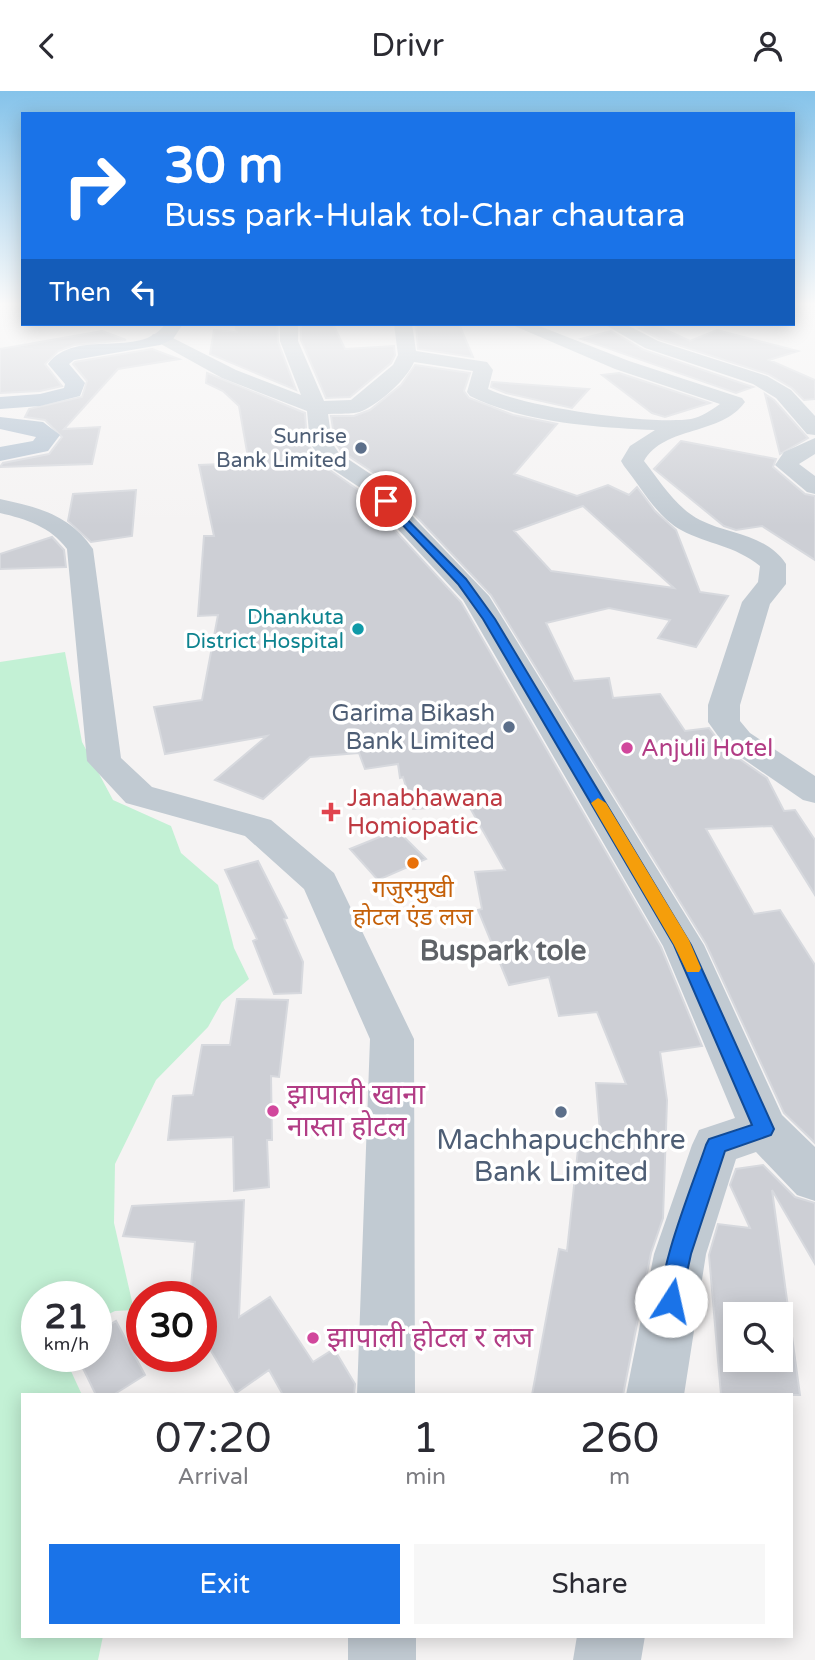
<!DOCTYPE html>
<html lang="en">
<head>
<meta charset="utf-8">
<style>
  :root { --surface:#fff; --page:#f7f7f7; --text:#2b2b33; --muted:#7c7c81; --accent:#1a73e8 }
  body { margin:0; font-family:"Varela Round","Noto Sans Devanagari",sans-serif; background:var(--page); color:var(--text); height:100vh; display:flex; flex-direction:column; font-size:26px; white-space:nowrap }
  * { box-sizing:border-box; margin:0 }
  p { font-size:23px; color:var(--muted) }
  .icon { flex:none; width:38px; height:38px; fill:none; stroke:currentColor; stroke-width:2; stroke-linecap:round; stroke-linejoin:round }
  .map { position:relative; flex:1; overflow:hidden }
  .side { position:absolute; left:21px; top:1302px; width:772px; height:245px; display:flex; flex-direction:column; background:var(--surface); border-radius:0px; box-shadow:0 4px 18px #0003 }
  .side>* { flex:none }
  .hud { position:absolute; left:21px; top:21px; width:774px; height:214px; border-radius:0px; box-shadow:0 4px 18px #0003; background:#1a73e8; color:#fff; overflow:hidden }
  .tools { position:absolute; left:723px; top:1211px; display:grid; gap:14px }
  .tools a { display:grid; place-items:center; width:70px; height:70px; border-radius:0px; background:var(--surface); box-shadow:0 4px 18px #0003; font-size:35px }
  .speed { position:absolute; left:21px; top:1190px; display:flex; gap:14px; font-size:35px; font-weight:700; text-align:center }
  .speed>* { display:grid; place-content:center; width:91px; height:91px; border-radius:50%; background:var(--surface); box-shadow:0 4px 18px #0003; line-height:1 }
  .speed small { font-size:18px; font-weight:400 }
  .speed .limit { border:10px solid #d22; background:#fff; color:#111 }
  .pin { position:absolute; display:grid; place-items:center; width:60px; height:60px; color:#fff; margin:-30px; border:4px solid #fff; border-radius:50%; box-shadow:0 2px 7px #0007 }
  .me { position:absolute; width:77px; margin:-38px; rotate:10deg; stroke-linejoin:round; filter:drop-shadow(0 0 5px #0008) }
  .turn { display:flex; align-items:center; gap:24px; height:147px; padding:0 28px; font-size:32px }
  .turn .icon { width:91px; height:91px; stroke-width:2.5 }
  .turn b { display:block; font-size:49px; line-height:60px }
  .then { display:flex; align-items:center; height:66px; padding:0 28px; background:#0003; gap:14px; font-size:26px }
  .eta { display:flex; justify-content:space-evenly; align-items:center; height:119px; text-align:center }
  .eta b { font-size:42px; font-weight:600; line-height:49px }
  .cta { display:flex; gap:14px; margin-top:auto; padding:14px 28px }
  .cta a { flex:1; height:80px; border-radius:0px; background:var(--accent); color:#fff; font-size:28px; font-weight:600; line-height:80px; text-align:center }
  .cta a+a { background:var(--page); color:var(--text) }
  header { display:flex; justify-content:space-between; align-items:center; height:91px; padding:0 28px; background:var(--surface); font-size:32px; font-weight:600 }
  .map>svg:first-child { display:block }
  .green { fill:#c3f1d5 }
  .building { fill:#cdcfd5; stroke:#d7d9de; stroke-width:2; fill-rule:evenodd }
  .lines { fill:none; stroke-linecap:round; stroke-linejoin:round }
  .minor { fill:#c1cad2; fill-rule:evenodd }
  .major { fill:#b3c2d1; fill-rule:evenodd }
  .route { fill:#1a73e8; stroke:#114b97; stroke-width:2 }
  .slow { fill:#f59e0b }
  .service-dot { fill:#5c6f8a; stroke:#fff; stroke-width:2.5 }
  .culture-dot { fill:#0f9aa8; stroke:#fff; stroke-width:2.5 }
  .hotel-dot { fill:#d1479c; stroke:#fff; stroke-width:2.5 }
  .health-dot { fill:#e0444e; stroke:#fff; stroke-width:2.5 }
  .food-dot { fill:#e8710a; stroke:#fff; stroke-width:2.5 }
  .labels { text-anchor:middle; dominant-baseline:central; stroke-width:7; stroke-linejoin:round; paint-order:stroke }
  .far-service-label { font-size:21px; fill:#4e5e75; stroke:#fff; text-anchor:end }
  .far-culture-label { font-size:21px; fill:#0d838f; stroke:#fff; text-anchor:end }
  .service-label { font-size:24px; fill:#4e5e75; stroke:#fff; text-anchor:end }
  .hotel-label { font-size:24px; fill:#b23c85; stroke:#fff; text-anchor:start }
  .health-label { font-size:24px; fill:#be3a42; stroke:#fff; text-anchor:start }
  .food-label { font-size:24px; fill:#c56008; stroke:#fff }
  .quarter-label { font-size:28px; font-weight:bold; fill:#5f6368; stroke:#fff }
  .near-hotel-label { font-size:28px; fill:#b23c85; stroke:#fff; text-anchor:start }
  .near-service-label { font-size:28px; fill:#4e5e75; stroke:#fff }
</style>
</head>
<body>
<header><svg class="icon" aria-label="back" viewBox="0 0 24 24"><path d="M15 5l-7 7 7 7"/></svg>Drivr<svg class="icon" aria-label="person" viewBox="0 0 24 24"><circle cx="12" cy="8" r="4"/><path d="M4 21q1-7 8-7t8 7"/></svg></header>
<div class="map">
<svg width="815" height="1569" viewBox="0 0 815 1569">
  <rect width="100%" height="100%" fill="#f5f3f3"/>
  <!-- green -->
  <path class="green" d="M 65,561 L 82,651 L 113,709 L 171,735 L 181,762 L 218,794 L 234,857 L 249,888 L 222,911 L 208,936 L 156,989 L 115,1073 L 114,1132 L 134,1219 L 115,1220 L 96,1229 L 96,1206 L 37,1206 L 37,1265 L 64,1265 L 82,1304 L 23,1304 L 23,1545 L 103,1545 L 98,1569 L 0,1569 L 0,571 Z"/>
  <!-- building -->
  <path class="building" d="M 260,233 L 277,233 L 278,251 L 296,299 L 210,263 L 214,239 L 237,241 L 236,236 Z
    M 301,233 L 333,233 L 345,258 L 394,255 L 395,264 L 391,272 L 350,306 L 326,307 L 301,249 Z
    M 416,233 L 459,233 L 473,266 L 418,258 Z
    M 655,234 L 690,250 L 717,239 L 798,260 L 769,269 L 815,289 L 815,308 L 804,309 L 792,297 L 768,283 L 659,248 L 639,237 Z
    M 102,240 L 126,249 L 74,254 L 58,260 L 45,273 L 62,295 L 40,300 L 0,302 L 0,258 Z
    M 611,240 L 644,259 L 753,296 L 736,302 L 581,248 Z
    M 152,258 L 179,268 L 118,278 L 64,338 L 100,336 L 92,373 L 0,376 L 3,372 L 49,363 L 62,346 L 45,329 L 25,326 L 29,318 L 82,306 L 87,290 L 73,273 L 75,271 Z
    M 415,274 L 470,282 L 464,300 L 469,307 L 513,324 L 557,333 L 514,383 L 577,405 L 608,394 L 629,404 L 637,396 L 655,420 L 676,439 L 700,501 L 728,505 L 696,556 L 658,547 L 670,529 L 609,517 L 546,532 L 574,590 L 609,587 L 613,607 L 660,603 L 685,640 L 709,637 L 725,658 L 767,687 L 784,720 L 795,719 L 815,749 L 815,804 L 772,735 L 706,738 L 754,823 L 780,819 L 815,874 L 815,1052 L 784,1022 L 706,853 L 491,504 L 377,384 L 341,360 L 335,351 L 331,325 L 354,325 L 370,319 L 401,294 ZM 583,415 L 674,497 L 551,480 L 514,440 Z
    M 207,282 L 305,322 L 307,352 L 321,373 L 357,398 L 461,511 L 661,856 L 702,955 L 660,961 L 667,1009 L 663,1127 L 651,1162 L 623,1304 L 532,1304 L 559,1158 L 567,1160 L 579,1049 L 601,1053 L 596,992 L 626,993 L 597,921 L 559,925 L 549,886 L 509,894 L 478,819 L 482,818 L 475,781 L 505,779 L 469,715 L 413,718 L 403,686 L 400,687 L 398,673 L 365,678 L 359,662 L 310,666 L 263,708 L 215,689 L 267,645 L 165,663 L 154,616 L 202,609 L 218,524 L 198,525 L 204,445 L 214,445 L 199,374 L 249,372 L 239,315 L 223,300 L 206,292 Z
    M 619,282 L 710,312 L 665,326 L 652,322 L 602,284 Z
    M 492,291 L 589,298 L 572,317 L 506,302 L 491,296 Z
    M 765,303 L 774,309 L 808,347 L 780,363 Z
    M 681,350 L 776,368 L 773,376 L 805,403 L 815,405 L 815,469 L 762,435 L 736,439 L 724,435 L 654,378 Z
    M 136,399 L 132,445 L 91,451 L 68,430 L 73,403 Z
    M 52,446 L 64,459 L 66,476 L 0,478 L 0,463 Z
    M 397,739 L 426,768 L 378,789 L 350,758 Z
    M 258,770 L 287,827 L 284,828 L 303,871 L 301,902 L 274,903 L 253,850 L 257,848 L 225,779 Z
    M 237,908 L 288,909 L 279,986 L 271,985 L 272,1049 L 267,1049 L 269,1096 L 234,1100 L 233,1046 L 168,1049 L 173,1005 L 193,1004 L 202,954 L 230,954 Z
    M 763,1074 L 795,1106 L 815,1112 L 815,1173 L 772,1099 L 800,1304 L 721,1304 L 709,1164 L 718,1133 L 750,1137 L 730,1094 L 736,1078 ZM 735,1223 L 780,1223 L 780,1269 L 735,1269 Z
    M 244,1109 L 239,1226 L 270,1206 L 313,1271 L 334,1258 L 355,1293 L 354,1304 L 283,1304 L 269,1279 L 236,1302 L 201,1243 L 201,1206 L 190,1206 L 195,1151 L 123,1145 L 132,1115 Z
    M 116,1230 L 145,1284 L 113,1304 L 96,1304 L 77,1265 L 96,1265 L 96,1242 Z"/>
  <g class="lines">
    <!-- minor -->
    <path class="minor" d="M 280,233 L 298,233 L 298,250 L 324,310 L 351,309 L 393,274 L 398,264 L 394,233 L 412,233 L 416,260 L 487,271 L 493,279 L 488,298 C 525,316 650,334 691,328 C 701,326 712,319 720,313 L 615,278 L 510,233 L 534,233 L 629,270 L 742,307 L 745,311 C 721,345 665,334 644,370 C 660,390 676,417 700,429 C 730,444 766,443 786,473 L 786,493 L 770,513 L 740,614 L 740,630 L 750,642 L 815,685 L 815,712 L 803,709 L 726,656 L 708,631 L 708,614 L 742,511 L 758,491 L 760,475 C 734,454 709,454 681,439 C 657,426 641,396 624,375 L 621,370 L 630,355 L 655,339 C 595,336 525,332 470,305 L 467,301 L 473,280 L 414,271 C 407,288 379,313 362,320 C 352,324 339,322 328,323 L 332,352 L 339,362 L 375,386 L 489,505 L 704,854 L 782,1024 L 815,1056 L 815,1110 L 797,1104 L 756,1061 L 736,1068 L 706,1163 L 684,1304 L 626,1304 L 654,1163 L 692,1054 L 699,1039 L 735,1027 L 663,855 L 463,509 L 359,396 L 323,372 L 310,352 L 307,320 L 222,287 L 150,247 L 153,243 L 165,243 L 236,279 L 301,304 L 280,250 Z
      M 604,233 L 625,233 L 658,250 L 767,285 L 791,299 L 815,325 L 815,344 L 807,343 L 776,307 L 753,293 L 645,257 Z
      M 815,347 L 815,363 L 799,373 L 815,385 L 815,403 L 807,401 L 775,374 L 784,361 Z
      M 0,408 C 38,416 70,424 93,458 L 121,667 L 152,696 L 271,729 L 334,782 L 414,948 L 415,1304 L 357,1304 L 370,948 L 304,798 L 245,745 L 126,712 L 87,670 L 67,458 C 51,436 26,428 0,422 Z
      M 348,1545 L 416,1545 L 416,1569 L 348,1569 Z
      M 577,1545 L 645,1545 L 641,1569 L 573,1569 Z"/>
    <!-- major -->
    <path class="major" d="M 165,233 L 183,233 L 173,248 L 160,254 L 74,269 L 69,273 L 85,292 L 80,305 L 40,315 L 0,318 L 0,306 L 40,303 L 64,297 L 65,293 L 48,273 C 76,236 140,269 165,233 Z
      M 0,326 L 43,331 L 60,344 L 48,360 L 0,370 L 0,356 L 33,350 L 36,346 L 0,338 Z"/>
  </g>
  <!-- sky -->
  <linearGradient id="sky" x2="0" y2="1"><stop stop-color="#85c3ea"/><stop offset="0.49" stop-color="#fafafa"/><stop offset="1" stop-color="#fafafa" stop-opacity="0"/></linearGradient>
  <rect width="815" height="435" fill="url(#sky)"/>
  <!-- route -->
  <path class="route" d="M 386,407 L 466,488 L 495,528 L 691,854 L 774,1038 L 771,1044 L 725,1060 L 691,1163 L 679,1218 L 671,1221 L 663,1218 C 652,1191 696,1085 706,1054 L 709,1048 L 752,1034 L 674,854 L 483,528 L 458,493 L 382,412 Z"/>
  <!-- slow -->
  <path class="slow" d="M 598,707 L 606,712 L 689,849 L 701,877 L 699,881 L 687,881 L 674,854 L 591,712 Z"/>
  <!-- markers -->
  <g class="service-dot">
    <circle cx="361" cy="357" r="7"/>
    <circle cx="509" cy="636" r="7"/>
    <circle cx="561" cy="1021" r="7"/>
  </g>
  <circle class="culture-dot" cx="358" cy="538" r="7"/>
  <g class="hotel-dot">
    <circle cx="627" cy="657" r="7"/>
    <circle cx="273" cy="1020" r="7"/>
    <circle cx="313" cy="1247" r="7"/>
  </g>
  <path class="health-dot" d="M327.5 710.5h7v7h7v7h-7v7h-7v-7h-7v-7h7z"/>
  <circle class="food-dot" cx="413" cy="772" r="7"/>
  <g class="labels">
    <!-- far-service labels -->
    <g class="far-service-label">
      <text x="347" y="345">Sunrise<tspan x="347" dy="24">Bank Limited</tspan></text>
    </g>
    <!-- far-culture labels -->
    <g class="far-culture-label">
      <text x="344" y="526">Dhankuta<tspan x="344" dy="24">District Hospital</tspan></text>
    </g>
    <!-- service labels -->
    <g class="service-label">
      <text x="495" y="622">Garima Bikash<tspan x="495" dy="28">Bank Limited</tspan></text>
    </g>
    <!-- hotel labels -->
    <g class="hotel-label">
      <text x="641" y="657">Anjuli Hotel</text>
    </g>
    <!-- health labels -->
    <g class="health-label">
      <text x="347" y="707">Janabhawana<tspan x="347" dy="28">Homiopatic</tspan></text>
    </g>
    <!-- food labels -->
    <g class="food-label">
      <text x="413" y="798">गजुरमुखी<tspan x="413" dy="28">होटल एंड लज</tspan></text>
    </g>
    <!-- quarter labels -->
    <g class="quarter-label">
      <text x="503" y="860">Buspark tole</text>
    </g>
    <!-- near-hotel labels -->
    <g class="near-hotel-label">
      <text x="287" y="1004">झापाली खाना<tspan x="287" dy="32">नास्ता होटल</tspan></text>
      <text x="327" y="1247">झापाली होटल र लज</text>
    </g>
    <!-- near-service labels -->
    <g class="near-service-label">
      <text x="561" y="1049">Machhapuchchhre<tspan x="561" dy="32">Bank Limited</tspan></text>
    </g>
  </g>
</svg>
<div class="tools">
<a><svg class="icon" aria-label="search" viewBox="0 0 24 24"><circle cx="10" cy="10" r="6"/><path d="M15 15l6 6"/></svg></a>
</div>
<div class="speed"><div>21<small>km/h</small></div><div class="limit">30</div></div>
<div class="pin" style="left:386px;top:410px;background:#d93025"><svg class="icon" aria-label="arrive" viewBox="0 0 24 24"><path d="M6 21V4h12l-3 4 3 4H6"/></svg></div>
<svg class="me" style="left:671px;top:1210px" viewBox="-20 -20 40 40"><circle r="19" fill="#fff"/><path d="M0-13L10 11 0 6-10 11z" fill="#1a73e8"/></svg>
<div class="hud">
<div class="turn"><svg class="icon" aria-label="right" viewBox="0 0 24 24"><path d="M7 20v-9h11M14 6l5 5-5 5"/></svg><div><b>30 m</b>Buss park-Hulak tol-Char chautara</div></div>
<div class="then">Then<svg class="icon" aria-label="left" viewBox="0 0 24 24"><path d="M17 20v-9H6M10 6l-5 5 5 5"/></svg></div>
</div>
<section class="side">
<div class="eta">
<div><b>07:20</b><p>Arrival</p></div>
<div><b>1</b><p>min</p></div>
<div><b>260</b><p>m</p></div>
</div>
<div class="cta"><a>Exit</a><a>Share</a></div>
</section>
</div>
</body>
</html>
